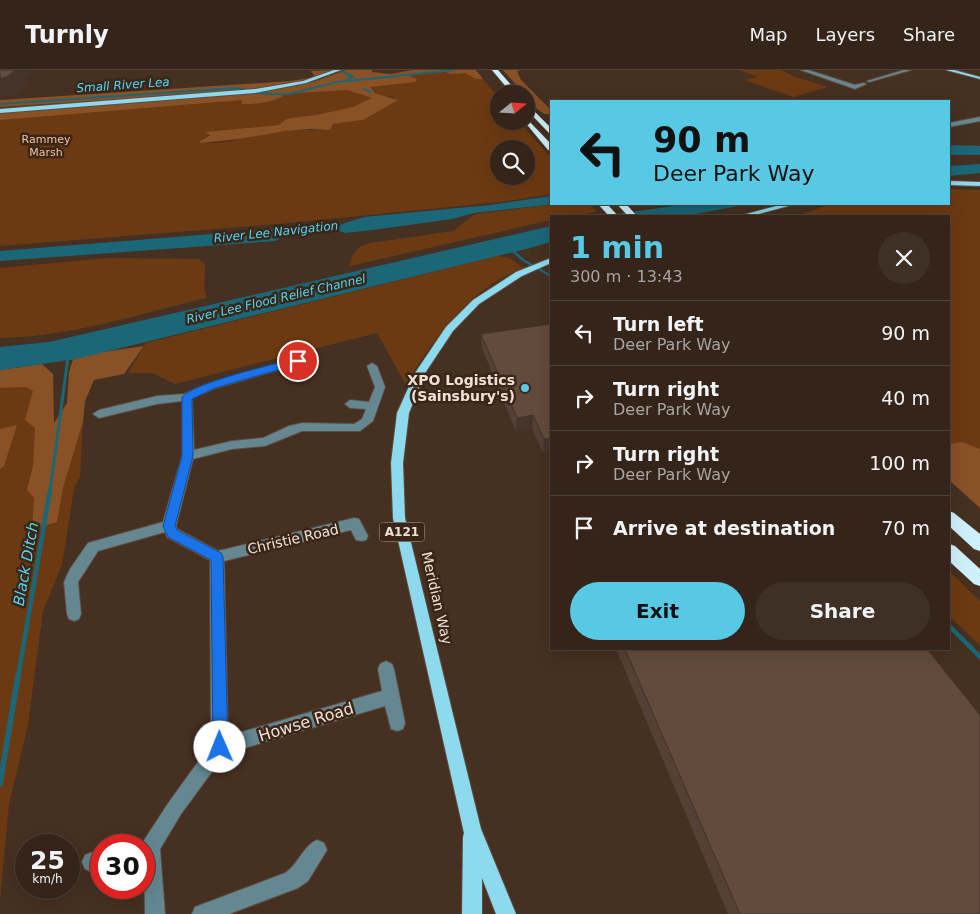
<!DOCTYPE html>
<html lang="en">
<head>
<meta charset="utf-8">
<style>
  :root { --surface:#342419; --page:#3f3026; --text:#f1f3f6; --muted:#a9a4a2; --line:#4e4138; --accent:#58c9e4 }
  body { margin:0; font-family:"DejaVu Sans",sans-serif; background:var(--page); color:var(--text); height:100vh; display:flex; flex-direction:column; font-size:19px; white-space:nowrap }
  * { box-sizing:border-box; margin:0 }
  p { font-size:16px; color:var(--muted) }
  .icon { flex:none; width:28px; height:28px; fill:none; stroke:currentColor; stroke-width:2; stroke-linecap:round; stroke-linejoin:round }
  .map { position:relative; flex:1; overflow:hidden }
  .drawer { position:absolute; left:550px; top:145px; width:400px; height:435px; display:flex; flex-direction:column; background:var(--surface); border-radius:0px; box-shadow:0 5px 20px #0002,0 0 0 1px var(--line) }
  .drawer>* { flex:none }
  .hud { position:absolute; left:550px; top:30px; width:400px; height:105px; border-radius:0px; box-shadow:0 5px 20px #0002,0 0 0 1px var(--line); background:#58c9e4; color:#111; overflow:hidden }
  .needle { width:32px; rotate:72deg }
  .buttons { position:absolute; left:490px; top:15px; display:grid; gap:10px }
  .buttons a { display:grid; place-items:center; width:45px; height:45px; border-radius:50%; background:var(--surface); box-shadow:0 5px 20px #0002,0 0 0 1px var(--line); font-size:25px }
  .speed { position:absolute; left:15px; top:764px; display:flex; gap:10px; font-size:25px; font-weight:700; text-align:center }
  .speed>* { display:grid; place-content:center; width:65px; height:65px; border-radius:50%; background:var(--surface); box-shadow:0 5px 20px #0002,0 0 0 1px var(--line); line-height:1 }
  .speed small { font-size:12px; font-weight:400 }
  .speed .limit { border:8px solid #d22; background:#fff; color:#111 }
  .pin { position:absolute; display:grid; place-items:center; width:42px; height:42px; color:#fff; margin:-21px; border:2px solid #fff; border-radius:50%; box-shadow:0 1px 5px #0007 }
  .me { position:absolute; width:55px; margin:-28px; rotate:359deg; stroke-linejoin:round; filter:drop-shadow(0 0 4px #0008) }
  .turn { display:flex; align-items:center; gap:18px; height:105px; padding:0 20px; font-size:22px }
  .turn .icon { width:65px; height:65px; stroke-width:2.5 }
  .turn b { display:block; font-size:35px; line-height:42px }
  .round { display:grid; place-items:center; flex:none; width:52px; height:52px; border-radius:26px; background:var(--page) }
  .overview { display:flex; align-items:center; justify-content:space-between; height:85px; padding:0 20px }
  h1 { font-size:30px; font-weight:700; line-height:38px; color:var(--accent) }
  .button { display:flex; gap:10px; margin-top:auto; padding:10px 20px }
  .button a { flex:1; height:58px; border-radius:30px; background:var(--accent); color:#111; font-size:20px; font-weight:700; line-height:58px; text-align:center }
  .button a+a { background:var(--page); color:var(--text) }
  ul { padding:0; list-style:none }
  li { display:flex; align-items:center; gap:15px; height:65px; padding:0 20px; border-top:1px solid var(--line) }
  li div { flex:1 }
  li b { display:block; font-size:19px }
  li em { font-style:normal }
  header { display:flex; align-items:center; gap:30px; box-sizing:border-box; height:70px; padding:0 25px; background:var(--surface); border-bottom:1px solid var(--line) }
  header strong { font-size:24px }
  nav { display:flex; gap:28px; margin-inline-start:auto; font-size:18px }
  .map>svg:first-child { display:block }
  .green { fill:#6c3a12; fill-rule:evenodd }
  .forest { fill:#895126 }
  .water { fill:#1b6777 }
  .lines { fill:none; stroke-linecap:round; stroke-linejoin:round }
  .stream-far4 { stroke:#1b6777; stroke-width:2 }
  .stream-far3 { stroke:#1b6777; stroke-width:2.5 }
  .stream-far2 { stroke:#1b6777; stroke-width:3 }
  .stream-far1 { stroke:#1b6777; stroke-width:4.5 }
  .stream { stroke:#1b6777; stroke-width:5.5 }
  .minor-casing { stroke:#604c3e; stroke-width:2 }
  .major-casing { stroke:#604c3e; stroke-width:2 }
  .highway-casing { stroke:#604c3e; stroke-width:1 }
  .minor { fill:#648791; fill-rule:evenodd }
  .major { fill:#8dd9ee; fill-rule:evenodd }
  .highway { fill:#cef0fa; fill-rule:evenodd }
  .wall { fill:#544034 }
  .shaded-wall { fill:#45342a }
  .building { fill:#624b3c; stroke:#45342a }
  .route { fill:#1a73e8; stroke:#114b97 }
  .poi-dot { fill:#58c9e4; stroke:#3a2617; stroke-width:2 }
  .labels { text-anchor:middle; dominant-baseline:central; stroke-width:5; stroke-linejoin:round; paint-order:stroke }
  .far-park-label { font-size:11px; fill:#f4c19f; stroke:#3a2617 }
  .far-water-label { font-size:12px; font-style:italic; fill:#4fd9f9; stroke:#3a2617 }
  .shield { fill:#3a2617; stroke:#b9a99e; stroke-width:1 }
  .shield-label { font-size:12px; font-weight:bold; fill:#efe1d8 }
  .poi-label { font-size:14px; font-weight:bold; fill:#efe1d8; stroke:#3a2617; text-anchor:end }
  .street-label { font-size:14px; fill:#efe1d8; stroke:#3a2617 }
  .water-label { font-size:15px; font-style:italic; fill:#4fd9f9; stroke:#3a2617 }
  .near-street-label { font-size:16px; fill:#efe1d8; stroke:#3a2617 }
</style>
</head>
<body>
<header>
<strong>Turnly</strong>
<nav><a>Map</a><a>Layers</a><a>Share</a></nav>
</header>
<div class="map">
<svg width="980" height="844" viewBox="0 0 980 844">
  <rect width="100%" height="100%" fill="#453021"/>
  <!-- green -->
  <path class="green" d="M 739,0 L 781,0 L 793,6 L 828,17 L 793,27 L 744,10 L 758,7 Z
    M 442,1 C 450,5 455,2 463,3 C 471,4 473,9 483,9 L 499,28 L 499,51 L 519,51 L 551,88 L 551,124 L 501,132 L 277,154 L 0,176 L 0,43 L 246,25 L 295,17 L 323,10 L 358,17 L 386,33 L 276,56 L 210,64 L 199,72 C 221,76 247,67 268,63 C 289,59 310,60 330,60 L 333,54 L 363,50 L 385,36 L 393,33 L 395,28 L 375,23 L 370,17 C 384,11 402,16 417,9 L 409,5 ZM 499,79 L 526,79 L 526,106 L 499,106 Z
    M 949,119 L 980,120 L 980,434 L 949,408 L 949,146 L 797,146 L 831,134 L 949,134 Z
    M 556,134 L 590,134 L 597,142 L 572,146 L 551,146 L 551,150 L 350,196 C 352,182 356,178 370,173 L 453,161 L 475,144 Z
    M 497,186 L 510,188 L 523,198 C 472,216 432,270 406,315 L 377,263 L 175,314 L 153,303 L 128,303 L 146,273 Z
    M 109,188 L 198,189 L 204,193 C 207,205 201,214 207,228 C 139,244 70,267 0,268 L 0,198 Z
    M 50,308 L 57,451 L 63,418 L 83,352 L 80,406 L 74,419 L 62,495 L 43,541 L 28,655 L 9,734 L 0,829 L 0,310 Z
    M 949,501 L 980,531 L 980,575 L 949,546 Z"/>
  <!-- forest -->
  <path class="forest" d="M 336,0 L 295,13 L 259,20 L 0,37 L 0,30 L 291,11 L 315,7 L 311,1 Z
    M 346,0 L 372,0 L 372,2 L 390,4 L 413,0 L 476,0 L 483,9 L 476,9 L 465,3 L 451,4 L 442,1 L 413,4 L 410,6 L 417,9 L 415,12 L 370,17 L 375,23 L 398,30 L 363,50 L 333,54 L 330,60 L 309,59 L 285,61 L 239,69 L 201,73 L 199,72 L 210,65 L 206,63 L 206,62 L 279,55 L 285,50 L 291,48 L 317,45 L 353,37 L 372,28 L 348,20 L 282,24 L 282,27 C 269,33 256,34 242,34 L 242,30 L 0,50 L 0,43 L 260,23 L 313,12 Z
    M 503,0 L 522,0 L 517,1 L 521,10 L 551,40 L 551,44 L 544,44 C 537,39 527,32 526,24 L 524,24 Z
    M 144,276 L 124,304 L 94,310 L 85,331 L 83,352 L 63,418 L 57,452 L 32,459 L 34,428 L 27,420 L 33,396 L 35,358 L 25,350 L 33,321 L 26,317 L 0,318 L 0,300 L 42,294 L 53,304 L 54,353 L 67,333 L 69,302 L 74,286 Z
    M 17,355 L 4,396 L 0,399 L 0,359 Z
    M 962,372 L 980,379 L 980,438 L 949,410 L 949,374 Z"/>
  <!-- water -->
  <path class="water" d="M 949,75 L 980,76 L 980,85 L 949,85 Z
    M 980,94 L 980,103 L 949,106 L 949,96 Z
    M 551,126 L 551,134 L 554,134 L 474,143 L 452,149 L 373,160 L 345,163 L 334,159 L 288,164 L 275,171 L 0,191 L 0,181 L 263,160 L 280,159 L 291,161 L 333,157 L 364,147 L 490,135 Z
    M 689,134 L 749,134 L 685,146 L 602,146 Z
    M 551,156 L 551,172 L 530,178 L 76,289 L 0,300 L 0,277 L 49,272 Z"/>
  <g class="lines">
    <!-- stream-far4 -->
    <path class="stream-far4" d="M 340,0 L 353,7 L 348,9
      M 364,19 L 371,22
      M 0,34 L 236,18 L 267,24 L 289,24 L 337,12 L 454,0"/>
    <!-- stream-far3 -->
    <path class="stream-far3" d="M 512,180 L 523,190 L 551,206"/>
    <!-- stream-far2 -->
    <path class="stream-far2" d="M 50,421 L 68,287"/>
    <!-- stream-far1 -->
    <path class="stream-far1" d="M 949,556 L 980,587
      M 18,607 L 50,420"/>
    <!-- stream -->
    <path class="stream" d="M 0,714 L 18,606"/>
    <defs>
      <path id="minor" d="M 801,0 L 808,0 L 855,15 L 864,13 L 866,14 L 855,19 Z
        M 904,0 L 911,0 L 869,12 L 867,11 Z
        M 980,47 L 980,51 L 949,57 L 949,53 Z
        M 298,288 L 302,289 L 302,293 L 216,318 L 192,328 L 194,380 L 232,371 L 263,368 L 289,356 L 302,353 L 354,354 L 362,349 L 366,339 L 350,338 L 345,334 L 350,330 L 369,332 L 375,317 L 367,296 L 372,293 L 377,296 L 385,317 L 373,351 L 360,361 L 302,361 L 265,376 L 232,379 L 193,389 L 176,456 L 177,459 L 218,481 L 354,448 L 359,449 L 368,466 L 366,470 L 361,471 L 356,470 L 351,460 L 224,491 L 228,666 L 382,621 L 378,599 L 380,594 L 386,591 L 392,594 L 394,599 L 405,653 L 403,659 L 397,661 L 391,659 L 385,636 L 225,684 L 181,744 L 160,779 L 165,844 L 145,844 L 144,775 L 141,775 L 169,732 L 211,674 L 210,490 L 167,467 L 165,462 L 98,481 L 78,512 L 81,544 L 79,549 L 74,551 L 69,549 L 67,544 L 64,512 L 70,499 L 88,473 L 163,452 L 182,386 L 182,331 L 157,334 L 99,348 L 93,344 L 99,340 L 157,326 L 184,324 L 208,314 Z
        M 317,770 L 324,773 L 327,780 L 308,811 L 298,818 L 229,844 L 192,844 L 195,837 L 285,803 C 298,795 303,776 317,770 Z
        M 101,779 L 101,799 L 92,802 L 85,799 L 82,792 L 85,785 Z"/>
      <path id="major" d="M 334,0 L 341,0 L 306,13 L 255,23 L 0,43 L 0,39 L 255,19 L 303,11 Z
        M 946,0 L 954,0 L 980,7 L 980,9 Z
        M 949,111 L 980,112 L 980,116 L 949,115 Z
        M 784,134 L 796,134 L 751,146 L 739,146 Z
        M 551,188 L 551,193 L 522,206 L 479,234 L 453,261 L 425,303 L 409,343 L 403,393 L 405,448 L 481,759 L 516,844 L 496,844 L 482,808 L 482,844 L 462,844 L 463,767 L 464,763 L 393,448 L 391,393 L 397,343 L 415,303 L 446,257 L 473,230 L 516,202 Z"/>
      <path id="highway" d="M 492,0 L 498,0 L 519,24 L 512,24 Z
        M 526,33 L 551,58 L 551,64 L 549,63 L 526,39 Z
        M 526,48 L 551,74 L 551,80 L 548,80 L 524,51 L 526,51 Z
        M 598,134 L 607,134 L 618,146 L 609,146 Z
        M 617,134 L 626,134 L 637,146 L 628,146 Z
        M 949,441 L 954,443 L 980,464 L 980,481 L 974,479 L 949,456 Z
        M 949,474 L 955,476 L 980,499 L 980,516 L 974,514 L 949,491 Z"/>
    </defs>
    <!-- minor casing -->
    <use href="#minor" class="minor-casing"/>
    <!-- major casing -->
    <use href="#major" class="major-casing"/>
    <!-- highway casing -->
    <use href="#highway" class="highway-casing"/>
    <!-- minor -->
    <use href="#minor" class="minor"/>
    <!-- major -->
    <use href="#major" class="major"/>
    <!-- highway -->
    <use href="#highway" class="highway"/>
  </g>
  <!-- wall -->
  <path class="wall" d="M 551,254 L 551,381 L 543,383 L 532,359 L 516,362 L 482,278 L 481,264 Z
    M 616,579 L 927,579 L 980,844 L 728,844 Z"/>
  <!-- shaded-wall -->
  <path class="shaded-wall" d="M 14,0 L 36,0 L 26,10 L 29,14 L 17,25 L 0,27 L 0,8 Z
    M 533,345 L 532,359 L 516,362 L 517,348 Z
    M 551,368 L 551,381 L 543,383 L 544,369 Z"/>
  <!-- building -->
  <path class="building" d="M 0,0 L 15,0 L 7,7 L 0,8 Z
    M 551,254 L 551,368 L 544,369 L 533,345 L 517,348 L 481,264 Z
    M 625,579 L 927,579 L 980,645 L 980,844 L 740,844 Z"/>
  <!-- route -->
  <path class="route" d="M 298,288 L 302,289 L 302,293 L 215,318 L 192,329 L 193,386 L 175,456 L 177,460 L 221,483 L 223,487 L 228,677 L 226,683 L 220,685 L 215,683 L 213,677 L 211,490 L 168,467 L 163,456 L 182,386 L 182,327 C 195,312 275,294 298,288 Z"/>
  <!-- markers -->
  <circle class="poi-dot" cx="525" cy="318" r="5"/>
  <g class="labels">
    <!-- far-park labels -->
    <g class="far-park-label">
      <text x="46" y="69">Rammey<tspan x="46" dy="13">Marsh</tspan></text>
    </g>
    <!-- far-water labels -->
    <g class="far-water-label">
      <text transform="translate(123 15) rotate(-4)">Small River Lea</text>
      <text transform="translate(276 162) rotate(-6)">River Lee Navigation</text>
      <text transform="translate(276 229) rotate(-13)">River Lee Flood Relief Channel</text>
    </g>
    <!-- shield labels -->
    <rect class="shield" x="379.5" y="452.5" width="45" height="19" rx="4"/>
    <g class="shield-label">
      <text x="402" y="462">A121</text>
    </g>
    <!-- poi labels -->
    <g class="poi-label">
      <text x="515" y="310">XPO Logistics<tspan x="515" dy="16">(Sainsbury's)</tspan></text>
    </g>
    <!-- street labels -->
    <g class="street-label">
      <text transform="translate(293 469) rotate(-13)">Christie Road</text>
      <text transform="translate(437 528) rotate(77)">Meridian Way</text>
    </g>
    <!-- water labels -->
    <g class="water-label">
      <text transform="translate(26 494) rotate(-80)">Black Ditch</text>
    </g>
    <!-- near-street labels -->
    <g class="near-street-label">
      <text transform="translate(306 652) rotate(-17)">Howse Road</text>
    </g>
  </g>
</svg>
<div class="buttons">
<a><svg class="needle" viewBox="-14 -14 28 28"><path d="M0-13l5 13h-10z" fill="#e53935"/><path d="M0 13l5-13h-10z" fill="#a9a4a2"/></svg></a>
<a><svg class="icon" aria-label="search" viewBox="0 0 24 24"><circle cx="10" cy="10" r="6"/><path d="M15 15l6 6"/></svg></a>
</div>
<div class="speed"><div>25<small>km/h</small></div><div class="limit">30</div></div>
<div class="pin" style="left:298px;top:291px;background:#d93025"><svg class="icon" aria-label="arrive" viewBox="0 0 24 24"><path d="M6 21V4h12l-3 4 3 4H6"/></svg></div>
<svg class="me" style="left:220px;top:677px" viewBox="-20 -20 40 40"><circle r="19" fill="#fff"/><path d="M0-13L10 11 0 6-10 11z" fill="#1a73e8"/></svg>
<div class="hud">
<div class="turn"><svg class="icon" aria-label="left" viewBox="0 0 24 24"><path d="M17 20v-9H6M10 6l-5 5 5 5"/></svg><div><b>90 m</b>Deer Park Way</div></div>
</div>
<section class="drawer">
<div class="overview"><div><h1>1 min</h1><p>300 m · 13:43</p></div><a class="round"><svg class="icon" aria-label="close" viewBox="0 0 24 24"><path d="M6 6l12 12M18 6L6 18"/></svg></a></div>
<ul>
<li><svg class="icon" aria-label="left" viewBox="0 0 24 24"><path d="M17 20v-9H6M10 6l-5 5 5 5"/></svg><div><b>Turn left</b><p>Deer Park Way</p></div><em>90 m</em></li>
<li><svg class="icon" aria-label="right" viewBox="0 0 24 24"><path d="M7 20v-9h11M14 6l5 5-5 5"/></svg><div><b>Turn right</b><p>Deer Park Way</p></div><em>40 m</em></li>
<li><svg class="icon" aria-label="right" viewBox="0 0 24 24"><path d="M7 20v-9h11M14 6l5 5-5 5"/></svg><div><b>Turn right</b><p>Deer Park Way</p></div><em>100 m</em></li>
<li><svg class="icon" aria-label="arrive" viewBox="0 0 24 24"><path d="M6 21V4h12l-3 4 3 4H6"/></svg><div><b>Arrive at destination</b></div><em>70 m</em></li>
</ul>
<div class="button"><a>Exit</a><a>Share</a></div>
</section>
</div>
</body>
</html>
